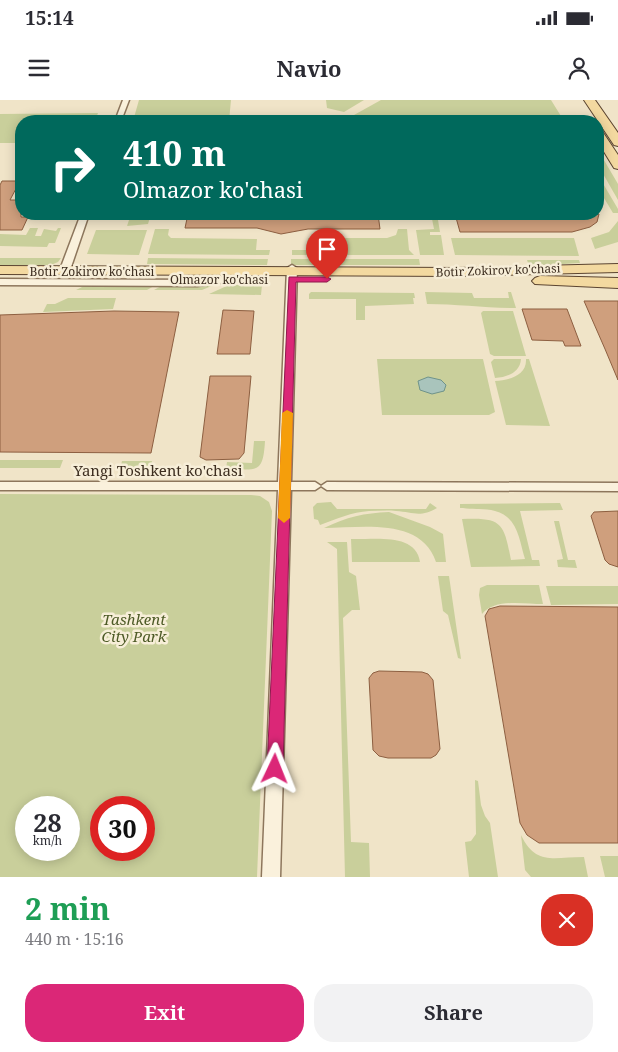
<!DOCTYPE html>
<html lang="en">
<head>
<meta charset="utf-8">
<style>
  :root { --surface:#fff; --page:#f2f2f3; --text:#2b2b33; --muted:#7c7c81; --accent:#db2777 }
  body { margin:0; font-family:"Noto Serif",serif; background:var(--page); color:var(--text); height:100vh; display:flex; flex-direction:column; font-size:19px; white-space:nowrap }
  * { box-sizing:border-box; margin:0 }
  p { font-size:16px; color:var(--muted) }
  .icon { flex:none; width:28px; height:28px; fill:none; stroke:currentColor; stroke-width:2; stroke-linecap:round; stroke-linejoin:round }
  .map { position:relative; height:777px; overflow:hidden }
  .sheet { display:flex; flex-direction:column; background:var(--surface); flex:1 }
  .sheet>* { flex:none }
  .hud { position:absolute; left:15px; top:15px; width:589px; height:105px; border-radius:20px; box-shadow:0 2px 12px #0003; background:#00695c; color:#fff; overflow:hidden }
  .speed { position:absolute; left:15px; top:696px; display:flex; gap:10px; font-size:25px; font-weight:700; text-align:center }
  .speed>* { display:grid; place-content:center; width:65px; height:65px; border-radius:50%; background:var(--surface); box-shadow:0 2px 12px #0003; line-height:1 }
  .speed small { font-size:12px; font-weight:400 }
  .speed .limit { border:8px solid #d22; background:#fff; color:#111 }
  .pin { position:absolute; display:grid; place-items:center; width:42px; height:42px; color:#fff; margin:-51px -21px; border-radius:50% 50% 50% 0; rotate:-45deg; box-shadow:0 0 5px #0007 }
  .pin .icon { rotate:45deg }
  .me { position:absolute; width:55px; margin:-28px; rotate:2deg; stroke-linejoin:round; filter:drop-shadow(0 0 4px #0008) }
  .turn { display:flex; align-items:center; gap:18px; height:105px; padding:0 25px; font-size:22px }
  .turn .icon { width:65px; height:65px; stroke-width:2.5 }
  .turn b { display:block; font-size:35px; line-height:42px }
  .round { display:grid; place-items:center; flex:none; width:52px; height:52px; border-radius:20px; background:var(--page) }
  .head { display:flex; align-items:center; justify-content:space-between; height:85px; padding:0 25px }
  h1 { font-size:30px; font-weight:700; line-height:38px; color:#1e9e55 }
  .primary-button { display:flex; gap:10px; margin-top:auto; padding:10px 25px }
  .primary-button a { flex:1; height:58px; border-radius:20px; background:var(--accent); color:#fff; font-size:20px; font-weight:700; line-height:58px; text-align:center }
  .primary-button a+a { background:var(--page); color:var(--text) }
  .status { display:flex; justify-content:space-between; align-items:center; height:35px; padding:0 25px; background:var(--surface); direction:ltr }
  .status svg { height:14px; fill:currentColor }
  header { display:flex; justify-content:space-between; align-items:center; height:65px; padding:0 25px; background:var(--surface); font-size:22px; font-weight:700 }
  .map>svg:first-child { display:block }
  .green { fill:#c9cf9b; fill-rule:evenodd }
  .water { fill:#a9c4bc; stroke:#6f938a }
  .building { fill:#cf9f7d; stroke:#8d5f41 }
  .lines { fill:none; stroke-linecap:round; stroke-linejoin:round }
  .street-casing { stroke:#8d765c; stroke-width:3 }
  .primary-casing { stroke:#5b4430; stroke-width:2 }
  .street { fill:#faf1dc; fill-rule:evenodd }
  .primary { fill:#f3d9a0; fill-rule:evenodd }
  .route { fill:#db2777; stroke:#8e194d }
  .slow { fill:#f59e0b }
  .labels { text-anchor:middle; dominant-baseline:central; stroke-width:5; stroke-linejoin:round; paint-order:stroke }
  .far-street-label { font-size:12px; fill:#3d2e20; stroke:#f7eed8 }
  .street-label { font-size:15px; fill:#3d2e20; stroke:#f7eed8 }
  .park-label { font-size:15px; font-style:italic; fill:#4d5a26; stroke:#f7eed8 }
</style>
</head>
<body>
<div class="status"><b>15:14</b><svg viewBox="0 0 49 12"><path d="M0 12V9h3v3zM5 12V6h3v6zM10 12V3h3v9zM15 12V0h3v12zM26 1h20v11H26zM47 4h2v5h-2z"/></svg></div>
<header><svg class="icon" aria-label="menu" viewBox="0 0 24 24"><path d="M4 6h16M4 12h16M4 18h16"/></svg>Navio<svg class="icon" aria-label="person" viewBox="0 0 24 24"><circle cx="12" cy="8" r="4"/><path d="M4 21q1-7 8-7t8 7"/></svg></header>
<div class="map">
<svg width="618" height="777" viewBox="0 0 618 777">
  <rect width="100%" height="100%" fill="#f0e4c8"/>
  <!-- green -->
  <path class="green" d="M 139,0 L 231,0 L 229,21 L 133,21 Z
    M 326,0 L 364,0 L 344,12 L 327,8 Z
    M 381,0 L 551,0 L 564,21 L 368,21 L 368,19 L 354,15 Z
    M 98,13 L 95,21 L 21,21 L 21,43 L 0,43 L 0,14 Z
    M 598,50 L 618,84 L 618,100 L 598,65 Z
    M 598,75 L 618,109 L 618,113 L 613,113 L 598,88 Z
    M 131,114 L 151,114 L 148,124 L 127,126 Z
    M 431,114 L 437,114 L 440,132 L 430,132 L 430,135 L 441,135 L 444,155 L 420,155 L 416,130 L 434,129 Z
    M 618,121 L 618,142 L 595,149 L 591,138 L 609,132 Z
    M 30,128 L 38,128 L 35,136 L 41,136 L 44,129 L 56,131 L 58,128 L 61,128 L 55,143 L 49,143 L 47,147 L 0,146 L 0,134 L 26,135 Z
    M 155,129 L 169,129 L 168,135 L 171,138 L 257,139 L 256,150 L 270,150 L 269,155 L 148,154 Z
    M 398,129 L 407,129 L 409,150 L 414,155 L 292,155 L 292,150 L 307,150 L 308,138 L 387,138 L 396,135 Z
    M 96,130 L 147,130 L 139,155 L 87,154 Z
    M 451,138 L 574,138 L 579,156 L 455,155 Z
    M 0,158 L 61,158 L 58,162 L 51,165 L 0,165 Z
    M 148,158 L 268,159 L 267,165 L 147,164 Z
    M 291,159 L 419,159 L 420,165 L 291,165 Z
    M 527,160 L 579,160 L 580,163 L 529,166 Z
    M 86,185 L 154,186 L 147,190 L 76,190 Z
    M 163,185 L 214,185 L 202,190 L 154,190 Z
    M 229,185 L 262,185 L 261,195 L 209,194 Z
    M 311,192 L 414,193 L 415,198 L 413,198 L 414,204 L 365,206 L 365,220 L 356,220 L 356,199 L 309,199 L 309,194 Z
    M 425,192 L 472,193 L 474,198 L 509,198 L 508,192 L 511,192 L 516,208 C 486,208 457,204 427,204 Z
    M 68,198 L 116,198 L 113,209 L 43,212 L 47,204 L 55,204 Z
    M 483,211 L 513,211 L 526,256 L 494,256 L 490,254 L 481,213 Z
    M 377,259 L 483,259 L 495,312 L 489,315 L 382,315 Z
    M 494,259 L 521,259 C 520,273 507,277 495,278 L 491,262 Z
    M 526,259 L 529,259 L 550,326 L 506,325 L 495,281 C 509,280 527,276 526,259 Z
    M 254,341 L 265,341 C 263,375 257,369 226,369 L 227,362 L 252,363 Z
    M 0,360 L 63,360 L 60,368 L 0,368 Z
    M 122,361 L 152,361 L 150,369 L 120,369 Z
    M 0,394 L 251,395 L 260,396 L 269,402 L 272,411 L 257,777 L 0,777 ZM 26,708 L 69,708 L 69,750 L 26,750 ZM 101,708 L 144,708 L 144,750 L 101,750 Z
    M 331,402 L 337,409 L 426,409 L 430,403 L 437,408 C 420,418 413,412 396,411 C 387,410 378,411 369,411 C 352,412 336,419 320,425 L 318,420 L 314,419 L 313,407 L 317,403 Z
    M 560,403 L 563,410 L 520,411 L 532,460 L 539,460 L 540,466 L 471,467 L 462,419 C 502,417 504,423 511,460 L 525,459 C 519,440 518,417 495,411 C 485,408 473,410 463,408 L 460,408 L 460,404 Z
    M 389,412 L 430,427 L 443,434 L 446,462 L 436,462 C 421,417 362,428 324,428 C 347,417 364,413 389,412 Z
    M 554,421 L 559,421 L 568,460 L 575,460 L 577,468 L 558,467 L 557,460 L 563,459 Z
    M 351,439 C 373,440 416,432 420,462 L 352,462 Z
    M 327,442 L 347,442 L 349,472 L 356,476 L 360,510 L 352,510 L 343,518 L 351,742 L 369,743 L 370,777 L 345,777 L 337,449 Z
    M 438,476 L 449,476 L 461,559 L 458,558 L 448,515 L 443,511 Z
    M 487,485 L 539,485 L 543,504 C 524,504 495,498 482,514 L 479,495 L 480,488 Z
    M 546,486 L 618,486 L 618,504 L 551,505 Z
    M 475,680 L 478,681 L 481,705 L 485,716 L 490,723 L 498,777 L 469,777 L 465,742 L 471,741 L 476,734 Z
    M 521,735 C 536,766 553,757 584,757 L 588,777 L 531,777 L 525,770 Z
    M 600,756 L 618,756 L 618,777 L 605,777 Z"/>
  <!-- water -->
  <path class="water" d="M 428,277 L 441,280 L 446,285 L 444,291 L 432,294 L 420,290 L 418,281 Z"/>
  <!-- building -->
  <path class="building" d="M 2,81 L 20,81 L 10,100 L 21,100 L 21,117 L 28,117 L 22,130 L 0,130 L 0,85 Z
    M 188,114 L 378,114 L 380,129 L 308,129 L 281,134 L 257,128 L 185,128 Z
    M 455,114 L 599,114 L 597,122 L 590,127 L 572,132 L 460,132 Z
    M 584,201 L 618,201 L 618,280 L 605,249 Z
    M 522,209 L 567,209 L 581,246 L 565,246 L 563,241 L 532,240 Z
    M 223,210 L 254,211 L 250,254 L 217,254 Z
    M 114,211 L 179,212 L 151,353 L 0,352 L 0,215 Z
    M 210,276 L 251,276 L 244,353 L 239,359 L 206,360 L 200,357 Z
    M 618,411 L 618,467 L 609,464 L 605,460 L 591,416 L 594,412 Z
    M 500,506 L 618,507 L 618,743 L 539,743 L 527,735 L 520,723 L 485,516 L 489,509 Z
    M 379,571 L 422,572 L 428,574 L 433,580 L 440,649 L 436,655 L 431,658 L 388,658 L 379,656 L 373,650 L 369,578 L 373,573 Z"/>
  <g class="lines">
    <defs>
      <path id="street" d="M 123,0 L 129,0 L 121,21 L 115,21 Z
        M 81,114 L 89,114 L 71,167 L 69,169 L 63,169 L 61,167 Z
        M 292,165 L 297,168 L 291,382 L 315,382 L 321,386 L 327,382 L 618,383 L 618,391 L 327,390 L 321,386 L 315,390 L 291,390 L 280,777 L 262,777 L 278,390 L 0,390 L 0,382 L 278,382 L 287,168 Z
        M 232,176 L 235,177 L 235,181 L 197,186 L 0,185 L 0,179 L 197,180 Z"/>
      <path id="primary" d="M 584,0 L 595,0 L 618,33 L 618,46 L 614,45 Z
        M 598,29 L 602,31 L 618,55 L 618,69 L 614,68 L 598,42 Z
        M 618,164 L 618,172 L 457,176 L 0,174 L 0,166 L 457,168 Z
        M 540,176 L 618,178 L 618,188 L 535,184 L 532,181 L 535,178 Z"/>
    </defs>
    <!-- street casing -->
    <use href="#street" class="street-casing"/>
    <!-- primary casing -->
    <use href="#primary" class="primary-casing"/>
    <!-- street -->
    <use href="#street" class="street"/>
    <!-- primary -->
    <use href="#primary" class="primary"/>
  </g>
  <!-- route -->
  <path class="route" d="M 289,177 L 327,177 L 331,179 L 327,182 L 296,182 L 283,669 L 280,674 L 275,676 L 270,674 L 267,669 Z"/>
  <!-- slow -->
  <path class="slow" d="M 287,310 L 293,313 L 290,418 L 284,423 L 278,418 L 282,313 Z"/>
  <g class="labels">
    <!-- far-street labels -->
    <g class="far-street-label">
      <text transform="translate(498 170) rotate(-2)">Botir Zokirov ko'chasi</text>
      <text x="92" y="171">Botir Zokirov ko'chasi</text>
      <text x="219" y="179">Olmazor ko'chasi</text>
    </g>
    <!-- street labels -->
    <g class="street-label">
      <text x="158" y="370">Yangi Toshkent ko'chasi</text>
    </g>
    <!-- park labels -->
    <g class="park-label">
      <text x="134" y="519">Tashkent<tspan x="134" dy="17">City Park</tspan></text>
    </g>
  </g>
</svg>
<div class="speed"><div>28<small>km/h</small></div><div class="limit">30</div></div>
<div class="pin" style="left:327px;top:179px;background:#d93025"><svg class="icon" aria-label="arrive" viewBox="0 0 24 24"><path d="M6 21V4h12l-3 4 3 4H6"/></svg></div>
<svg class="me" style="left:275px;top:669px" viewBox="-20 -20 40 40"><path d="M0-17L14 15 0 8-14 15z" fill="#db2777" stroke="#fff" stroke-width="4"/></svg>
<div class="hud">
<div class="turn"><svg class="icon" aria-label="right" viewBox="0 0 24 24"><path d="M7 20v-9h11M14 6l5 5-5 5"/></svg><div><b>410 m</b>Olmazor ko'chasi</div></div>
</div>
</div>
<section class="sheet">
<div class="head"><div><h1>2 min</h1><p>440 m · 15:16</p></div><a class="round" style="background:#d93025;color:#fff"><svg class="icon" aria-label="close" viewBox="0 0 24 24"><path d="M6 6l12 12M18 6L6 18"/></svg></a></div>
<div class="primary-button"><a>Exit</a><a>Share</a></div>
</section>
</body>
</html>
